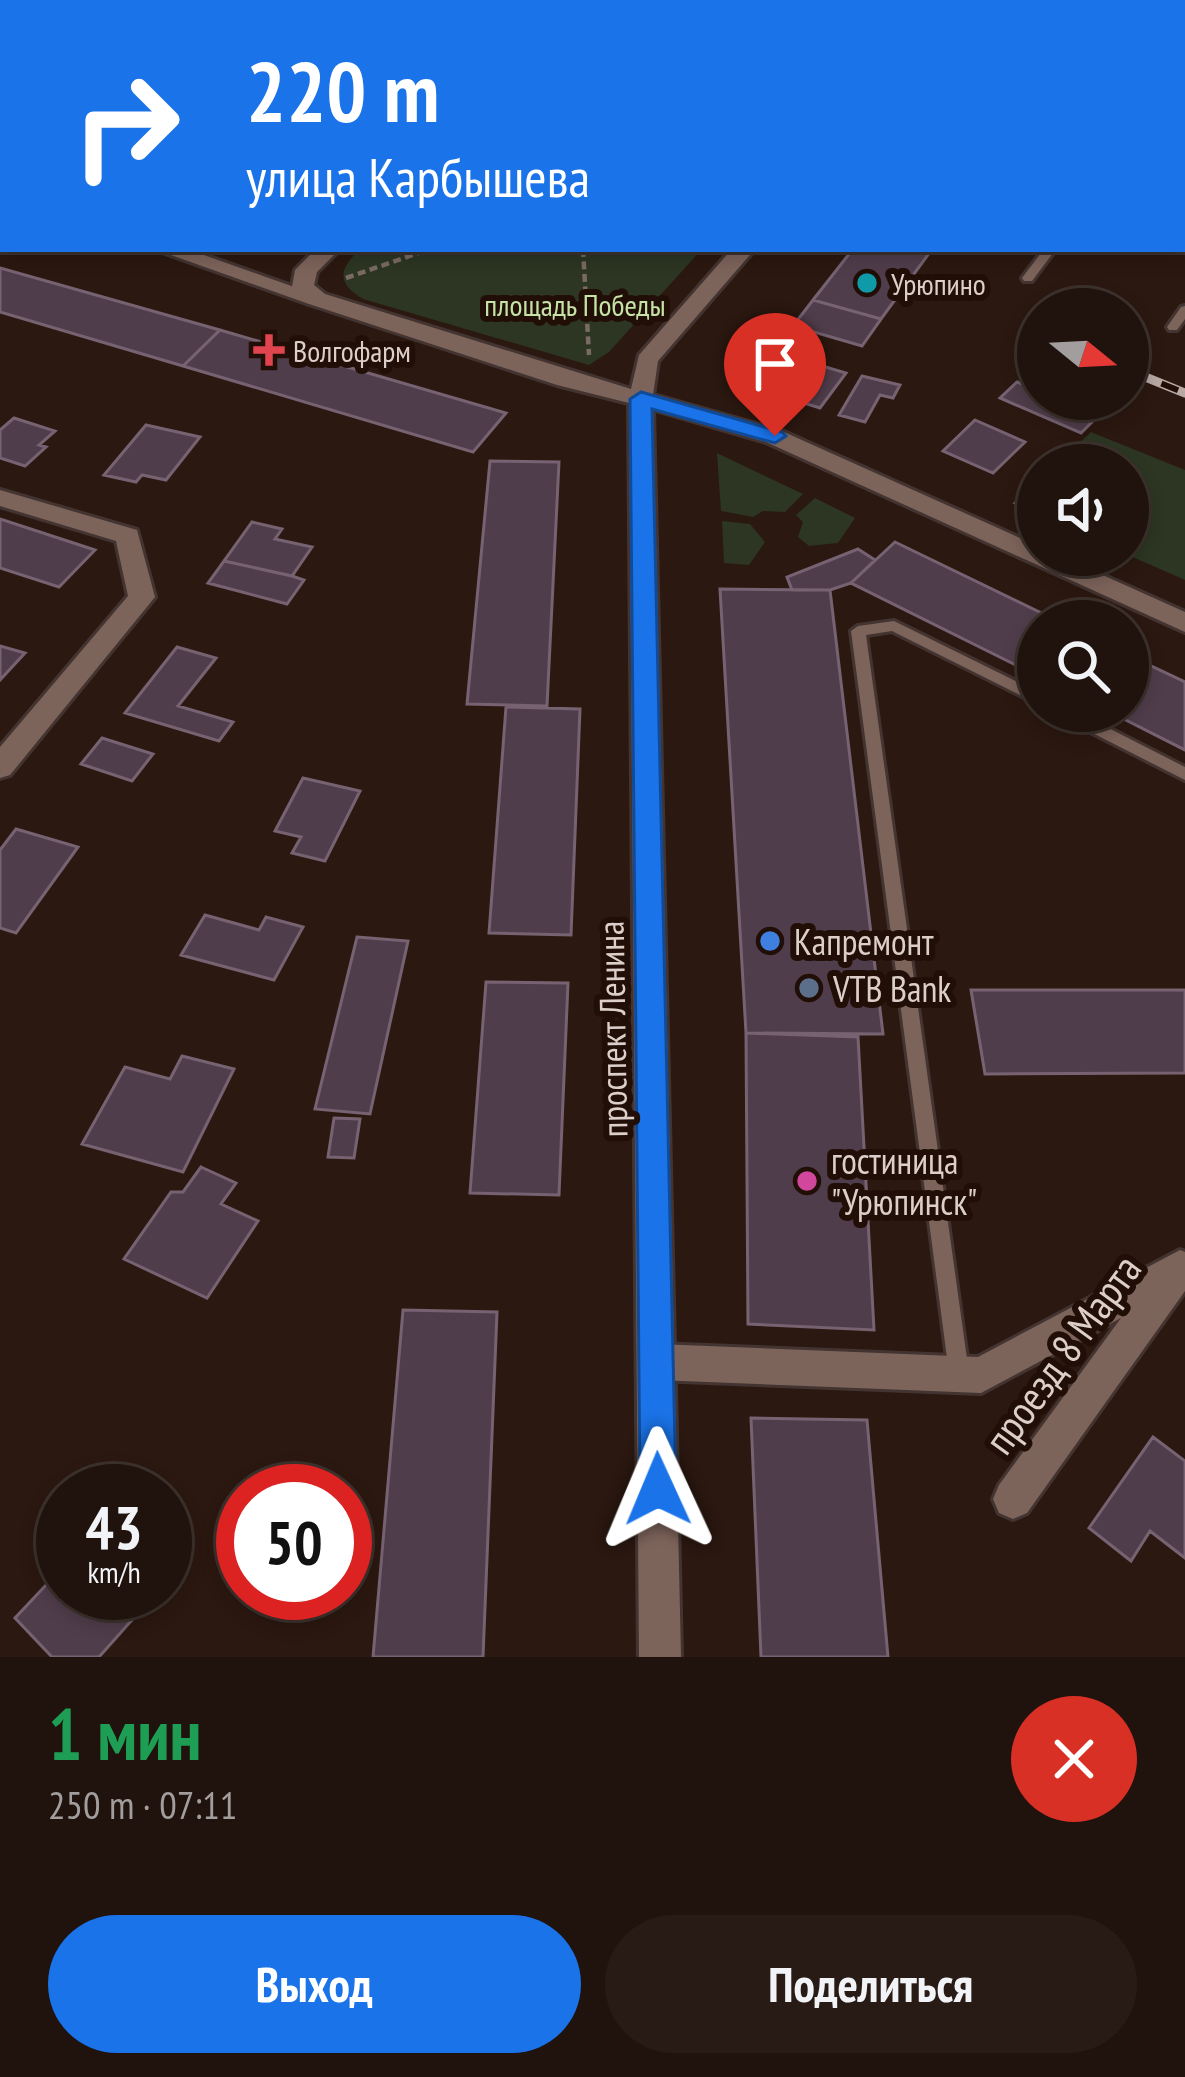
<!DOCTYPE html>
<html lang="ru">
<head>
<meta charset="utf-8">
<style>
  :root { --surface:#20120c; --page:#281b15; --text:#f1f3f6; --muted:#a29e9d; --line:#3d322d; --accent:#1a73e8 }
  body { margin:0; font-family:"PT Sans Narrow",sans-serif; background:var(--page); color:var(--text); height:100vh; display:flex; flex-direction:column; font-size:45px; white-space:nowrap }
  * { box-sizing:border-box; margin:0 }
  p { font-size:39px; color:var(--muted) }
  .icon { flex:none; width:66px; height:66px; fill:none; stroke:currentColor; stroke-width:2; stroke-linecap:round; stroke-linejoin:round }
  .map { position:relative; height:1657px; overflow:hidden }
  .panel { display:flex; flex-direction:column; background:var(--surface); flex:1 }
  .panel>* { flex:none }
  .hud { position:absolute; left:0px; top:0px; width:1185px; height:252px; box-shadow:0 6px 18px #0003,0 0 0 3px var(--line); background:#1a73e8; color:#fff; overflow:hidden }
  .needle { width:78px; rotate:108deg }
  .tools { position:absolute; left:1017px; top:288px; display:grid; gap:24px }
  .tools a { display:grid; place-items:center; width:132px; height:132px; border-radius:50%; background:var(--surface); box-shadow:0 6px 18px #0003,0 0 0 3px var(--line); font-size:60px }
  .speed { position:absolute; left:36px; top:1464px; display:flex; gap:24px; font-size:60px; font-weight:700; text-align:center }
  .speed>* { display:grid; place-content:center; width:156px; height:156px; border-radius:50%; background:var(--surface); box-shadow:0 6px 18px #0003,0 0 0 3px var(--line); line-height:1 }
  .speed small { font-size:30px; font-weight:400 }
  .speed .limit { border:18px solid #d22; background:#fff; color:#111 }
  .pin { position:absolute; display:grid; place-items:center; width:102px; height:102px; color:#fff; margin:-123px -51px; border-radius:50% 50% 50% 0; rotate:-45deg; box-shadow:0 0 12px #0007 }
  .pin .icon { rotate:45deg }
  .me { position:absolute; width:132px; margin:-66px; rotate:359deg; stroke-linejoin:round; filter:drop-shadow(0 0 9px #0008) }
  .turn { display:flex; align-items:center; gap:42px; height:252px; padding:0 48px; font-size:54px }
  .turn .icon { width:156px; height:156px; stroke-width:2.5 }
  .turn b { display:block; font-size:84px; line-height:102px }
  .round { display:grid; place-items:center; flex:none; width:126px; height:126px; border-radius:63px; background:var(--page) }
  .overview { display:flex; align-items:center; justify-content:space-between; height:204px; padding:0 48px }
  h1 { font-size:72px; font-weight:700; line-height:90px; color:#1e9e55 }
  .action { display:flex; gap:24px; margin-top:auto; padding:24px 48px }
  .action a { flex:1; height:138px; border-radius:72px; background:var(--accent); color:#fff; font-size:48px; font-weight:700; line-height:138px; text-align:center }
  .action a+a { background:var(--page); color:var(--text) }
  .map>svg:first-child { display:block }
  .green { fill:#2c3622 }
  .building { fill:#503d4b; stroke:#766271; stroke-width:3 }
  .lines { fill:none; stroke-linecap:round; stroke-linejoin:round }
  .service-casing { stroke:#433431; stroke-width:6 }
  .minor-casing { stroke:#433431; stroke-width:6 }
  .secondary-casing { stroke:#433431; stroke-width:6 }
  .path { stroke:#7b6a63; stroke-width:4.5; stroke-dasharray:8 4.5; stroke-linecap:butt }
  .service { fill:#7d645b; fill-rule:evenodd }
  .minor { fill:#7d645b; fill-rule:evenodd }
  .secondary { fill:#7d645b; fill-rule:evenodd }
  .rail-casing { stroke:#b8a9a4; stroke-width:9 }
  .rail { stroke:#210f07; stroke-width:6; stroke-dasharray:18; stroke-linecap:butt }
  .route { fill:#1a73e8; stroke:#114b97; stroke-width:3 }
  .culture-dot { fill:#0f9aa8; stroke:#210f07; stroke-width:4.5 }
  .health-dot { fill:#e0444e; stroke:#210f07; stroke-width:4.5 }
  .shop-dot { fill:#3f7fe0; stroke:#210f07; stroke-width:4.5 }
  .service-dot { fill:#5c6f8a; stroke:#210f07; stroke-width:4.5 }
  .hotel-dot { fill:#d1479c; stroke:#210f07; stroke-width:4.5 }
  .labels { text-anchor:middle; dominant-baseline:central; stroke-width:12; stroke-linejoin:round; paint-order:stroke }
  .far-poi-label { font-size:30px; fill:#dccec9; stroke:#210f07; text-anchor:start }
  .far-park-label { font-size:30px; fill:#c4e3a5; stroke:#210f07 }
  .poi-label { font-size:36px; fill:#dccec9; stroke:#210f07; text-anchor:start }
  .street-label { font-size:36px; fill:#dccec9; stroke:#210f07 }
  .near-street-label { font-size:42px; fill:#dccec9; stroke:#210f07 }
</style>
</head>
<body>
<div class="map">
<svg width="1185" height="1657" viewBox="0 0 1185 1657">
  <rect width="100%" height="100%" fill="#2b1810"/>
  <!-- green -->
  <path class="green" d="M 360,249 L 702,249 L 609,352 L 589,365 L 363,299 C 336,283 339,269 360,249 Z
    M 1091,432 L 1185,470 L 1185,580 L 1128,555 L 1128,465 L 1056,465 Z
    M 717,453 L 803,494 L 785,512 L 763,511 L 753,517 L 721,511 Z
    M 815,498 L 855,518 L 838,543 L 809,546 L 798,537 L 803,522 L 796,515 Z
    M 722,521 L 750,524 L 765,542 L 749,565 L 724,563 Z"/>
  <!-- building -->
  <path class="building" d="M 153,0 L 275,0 L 288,3 L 166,3 Z
    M 853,249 L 917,249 L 930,252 L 881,319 L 813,300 Z
    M 0,268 L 220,330 L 183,366 L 0,312 Z
    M 813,300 L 881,319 L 862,346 L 793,326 Z
    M 220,330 L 506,413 L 473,452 L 183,366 Z
    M 772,351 L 846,373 L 820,408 L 745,385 Z
    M 862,376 L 900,385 L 893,398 L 880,395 L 865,422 L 839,415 Z
    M 1017,382 L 1038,390 L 1038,399 L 1058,399 L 1098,416 L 1081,433 L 1000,398 Z
    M 14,418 L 55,431 L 39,445 L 46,447 L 25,466 L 0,458 L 0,430 Z
    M 975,420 L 1025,442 L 993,473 L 943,451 Z
    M 146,425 L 200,437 L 166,480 L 142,475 L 136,482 L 104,475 Z
    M 490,461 L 559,462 L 547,706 L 467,704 Z
    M 1038,480 L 1038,514 L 1015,503 Z
    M 0,519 L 95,550 L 59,587 L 0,568 Z
    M 252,522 L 282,529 L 275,539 L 312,547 L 292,576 L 224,561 Z
    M 895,542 L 1058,621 L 1038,621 L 1038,676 L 851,583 Z
    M 858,549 L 875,560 L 851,583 L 830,590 L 792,590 L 787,577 Z
    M 224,561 L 292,576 L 304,580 L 287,604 L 208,583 Z
    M 720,589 L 830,590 L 883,1034 L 746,1033 Z
    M 0,646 L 25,653 L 0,680 Z
    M 177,647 L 216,658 L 178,706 L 233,722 L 219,741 L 125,713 Z
    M 1128,655 L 1185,682 L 1185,750 L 1108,711 L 1128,711 Z
    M 506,707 L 580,709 L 571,935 L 489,933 Z
    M 102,738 L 153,754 L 132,781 L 81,764 Z
    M 303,778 L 360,791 L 325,861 L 292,853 L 301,837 L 275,831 Z
    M 16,829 L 78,847 L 16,933 L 0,928 L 0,850 Z
    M 205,915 L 259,930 L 266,917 L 303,927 L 274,980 L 181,955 Z
    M 357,937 L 408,941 L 370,1114 L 315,1109 Z
    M 486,982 L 568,983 L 559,1195 L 470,1193 Z
    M 971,990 L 1185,990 L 1185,1073 L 985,1074 Z
    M 746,1033 L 858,1037 L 874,1330 L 748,1324 Z
    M 182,1056 L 234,1069 L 183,1172 L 82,1144 L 125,1067 L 170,1079 Z
    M 334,1118 L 360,1119 L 354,1158 L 328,1157 Z
    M 201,1167 L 236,1183 L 221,1204 L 258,1221 L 207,1298 L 124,1259 L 171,1192 L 183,1192 Z
    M 403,1310 L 497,1312 L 483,1657 L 373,1657 Z
    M 751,1418 L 867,1420 L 888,1657 L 761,1657 Z
    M 1153,1437 L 1185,1461 L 1185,1558 L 1150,1531 L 1131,1561 L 1089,1528 Z
    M 63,1567 L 63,1593 L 156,1593 L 99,1657 L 52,1657 L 15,1618 Z"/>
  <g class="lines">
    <defs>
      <path id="service" d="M 1044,249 L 1056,249 L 1032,281 L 1024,281 L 1022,278 Z
        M 1185,306 L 1185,319 L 1177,330 L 1169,330 L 1167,327 L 1181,307 Z
        M 894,621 L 1038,692 L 1038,704 L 892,631 L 866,635 L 969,1373 L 966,1380 L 959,1383 L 952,1380 L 949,1373 L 851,631 L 858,626 Z
        M 1054,711 L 1075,711 L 1185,767 L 1185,780 L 1057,715 Z"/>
      <path id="minor" d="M 1162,0 L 1185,0 L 1185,7 L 1182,3 Z
        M 0,189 L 3,190 L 3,202 L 0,201 Z
        M 154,249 L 187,249 L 328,299 L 325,304 L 309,304 Z
        M 0,490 L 137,530 L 155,597 L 10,775 L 0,778 L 0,747 L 128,596 L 116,541 L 0,506 Z
        M 1180,1250 L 1185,1252 L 1185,1291 L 1027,1513 L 1013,1519 L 999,1513 L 993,1499 L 999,1485 L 1121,1318 L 981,1393 L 657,1380 L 644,1375 L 638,1362 L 644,1349 L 657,1344 L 978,1357 Z"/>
      <path id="secondary" d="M 378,0 L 407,0 L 409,3 L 380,3 Z
        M 531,0 L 549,0 L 530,3 Z
        M 1182,186 L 1185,186 L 1185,198 L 1182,198 Z
        M 316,249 L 340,249 L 317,272 L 314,285 L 325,294 L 631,389 L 639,355 L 732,249 L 755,249 L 658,361 L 653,395 L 784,432 L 1038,546 L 1038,555 L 1058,555 L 1185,612 L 1185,632 L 766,442 L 653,409 L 681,1657 L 639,1657 L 629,403 L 557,385 L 309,304 L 292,287 L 295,270 Z"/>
    </defs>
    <!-- service casing -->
    <use href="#service" class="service-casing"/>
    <!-- minor casing -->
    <use href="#minor" class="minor-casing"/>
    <!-- secondary casing -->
    <use href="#secondary" class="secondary-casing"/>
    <!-- path -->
    <path class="path" d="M 583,249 L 589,355
      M 346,278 L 430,249"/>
    <!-- service -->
    <use href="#service" class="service"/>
    <!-- minor -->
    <use href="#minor" class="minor"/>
    <!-- secondary -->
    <use href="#secondary" class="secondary"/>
    <defs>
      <path id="rail" d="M 1128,370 L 1185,393"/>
    </defs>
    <!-- rail casing -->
    <use href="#rail" class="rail-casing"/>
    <!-- rail -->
    <use href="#rail" class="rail"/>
  </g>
  <!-- route -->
  <path class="route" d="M 641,392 L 782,432 L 786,436 L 775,443 L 652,409 L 676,1489 L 671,1501 L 658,1507 L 645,1501 L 640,1489 L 630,399 Z"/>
  <!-- markers -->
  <circle class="culture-dot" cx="867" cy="283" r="12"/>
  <path class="health-dot" d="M263 332h12v12h12v12h-12v12h-12v-12h-12v-12h12z"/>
  <circle class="shop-dot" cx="770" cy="941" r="12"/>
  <circle class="service-dot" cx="809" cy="988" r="12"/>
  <circle class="hotel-dot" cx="807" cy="1181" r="12"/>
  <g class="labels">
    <!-- far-poi labels -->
    <g class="far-poi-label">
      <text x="891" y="283">Урюпино</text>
      <text x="293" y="350">Волгофарм</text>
    </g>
    <!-- far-park labels -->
    <g class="far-park-label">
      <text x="575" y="304">площадь Победы</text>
    </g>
    <!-- poi labels -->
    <g class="poi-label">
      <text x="794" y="941">Капремонт</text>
      <text x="833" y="988">VTB Bank</text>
      <text x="831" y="1160">гостиница<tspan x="831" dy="41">"Урюпинск"</tspan></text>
    </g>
    <!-- street labels -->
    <g class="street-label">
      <text transform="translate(612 1029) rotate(-91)">проспект Ленина</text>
    </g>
    <!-- near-street labels -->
    <g class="near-street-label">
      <text transform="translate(1062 1354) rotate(-54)">проезд 8 Марта</text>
    </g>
  </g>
</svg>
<div class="tools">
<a><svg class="needle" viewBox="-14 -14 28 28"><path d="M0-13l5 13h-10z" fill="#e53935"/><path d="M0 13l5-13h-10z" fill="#a29e9d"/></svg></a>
<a><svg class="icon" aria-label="sound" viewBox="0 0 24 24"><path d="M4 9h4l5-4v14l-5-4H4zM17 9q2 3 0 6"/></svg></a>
<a><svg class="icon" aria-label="search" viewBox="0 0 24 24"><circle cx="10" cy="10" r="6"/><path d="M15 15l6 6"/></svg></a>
</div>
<div class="speed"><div>43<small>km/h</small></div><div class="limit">50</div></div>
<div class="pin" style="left:775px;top:436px;background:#d93025"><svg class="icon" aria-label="arrive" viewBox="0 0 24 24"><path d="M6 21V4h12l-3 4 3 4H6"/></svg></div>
<svg class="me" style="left:658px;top:1489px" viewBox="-20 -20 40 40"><path d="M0-17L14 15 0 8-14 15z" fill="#1a73e8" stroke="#fff" stroke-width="4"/></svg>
<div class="hud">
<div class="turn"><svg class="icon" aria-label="right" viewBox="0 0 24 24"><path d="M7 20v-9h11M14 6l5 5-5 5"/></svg><div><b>220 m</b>улица Карбышева</div></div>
</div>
</div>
<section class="panel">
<div class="overview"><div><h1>1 мин</h1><p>250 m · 07:11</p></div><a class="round" style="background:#d93025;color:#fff"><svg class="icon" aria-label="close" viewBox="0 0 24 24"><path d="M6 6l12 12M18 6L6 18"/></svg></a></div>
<div class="action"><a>Выход</a><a>Поделиться</a></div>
</section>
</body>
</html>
